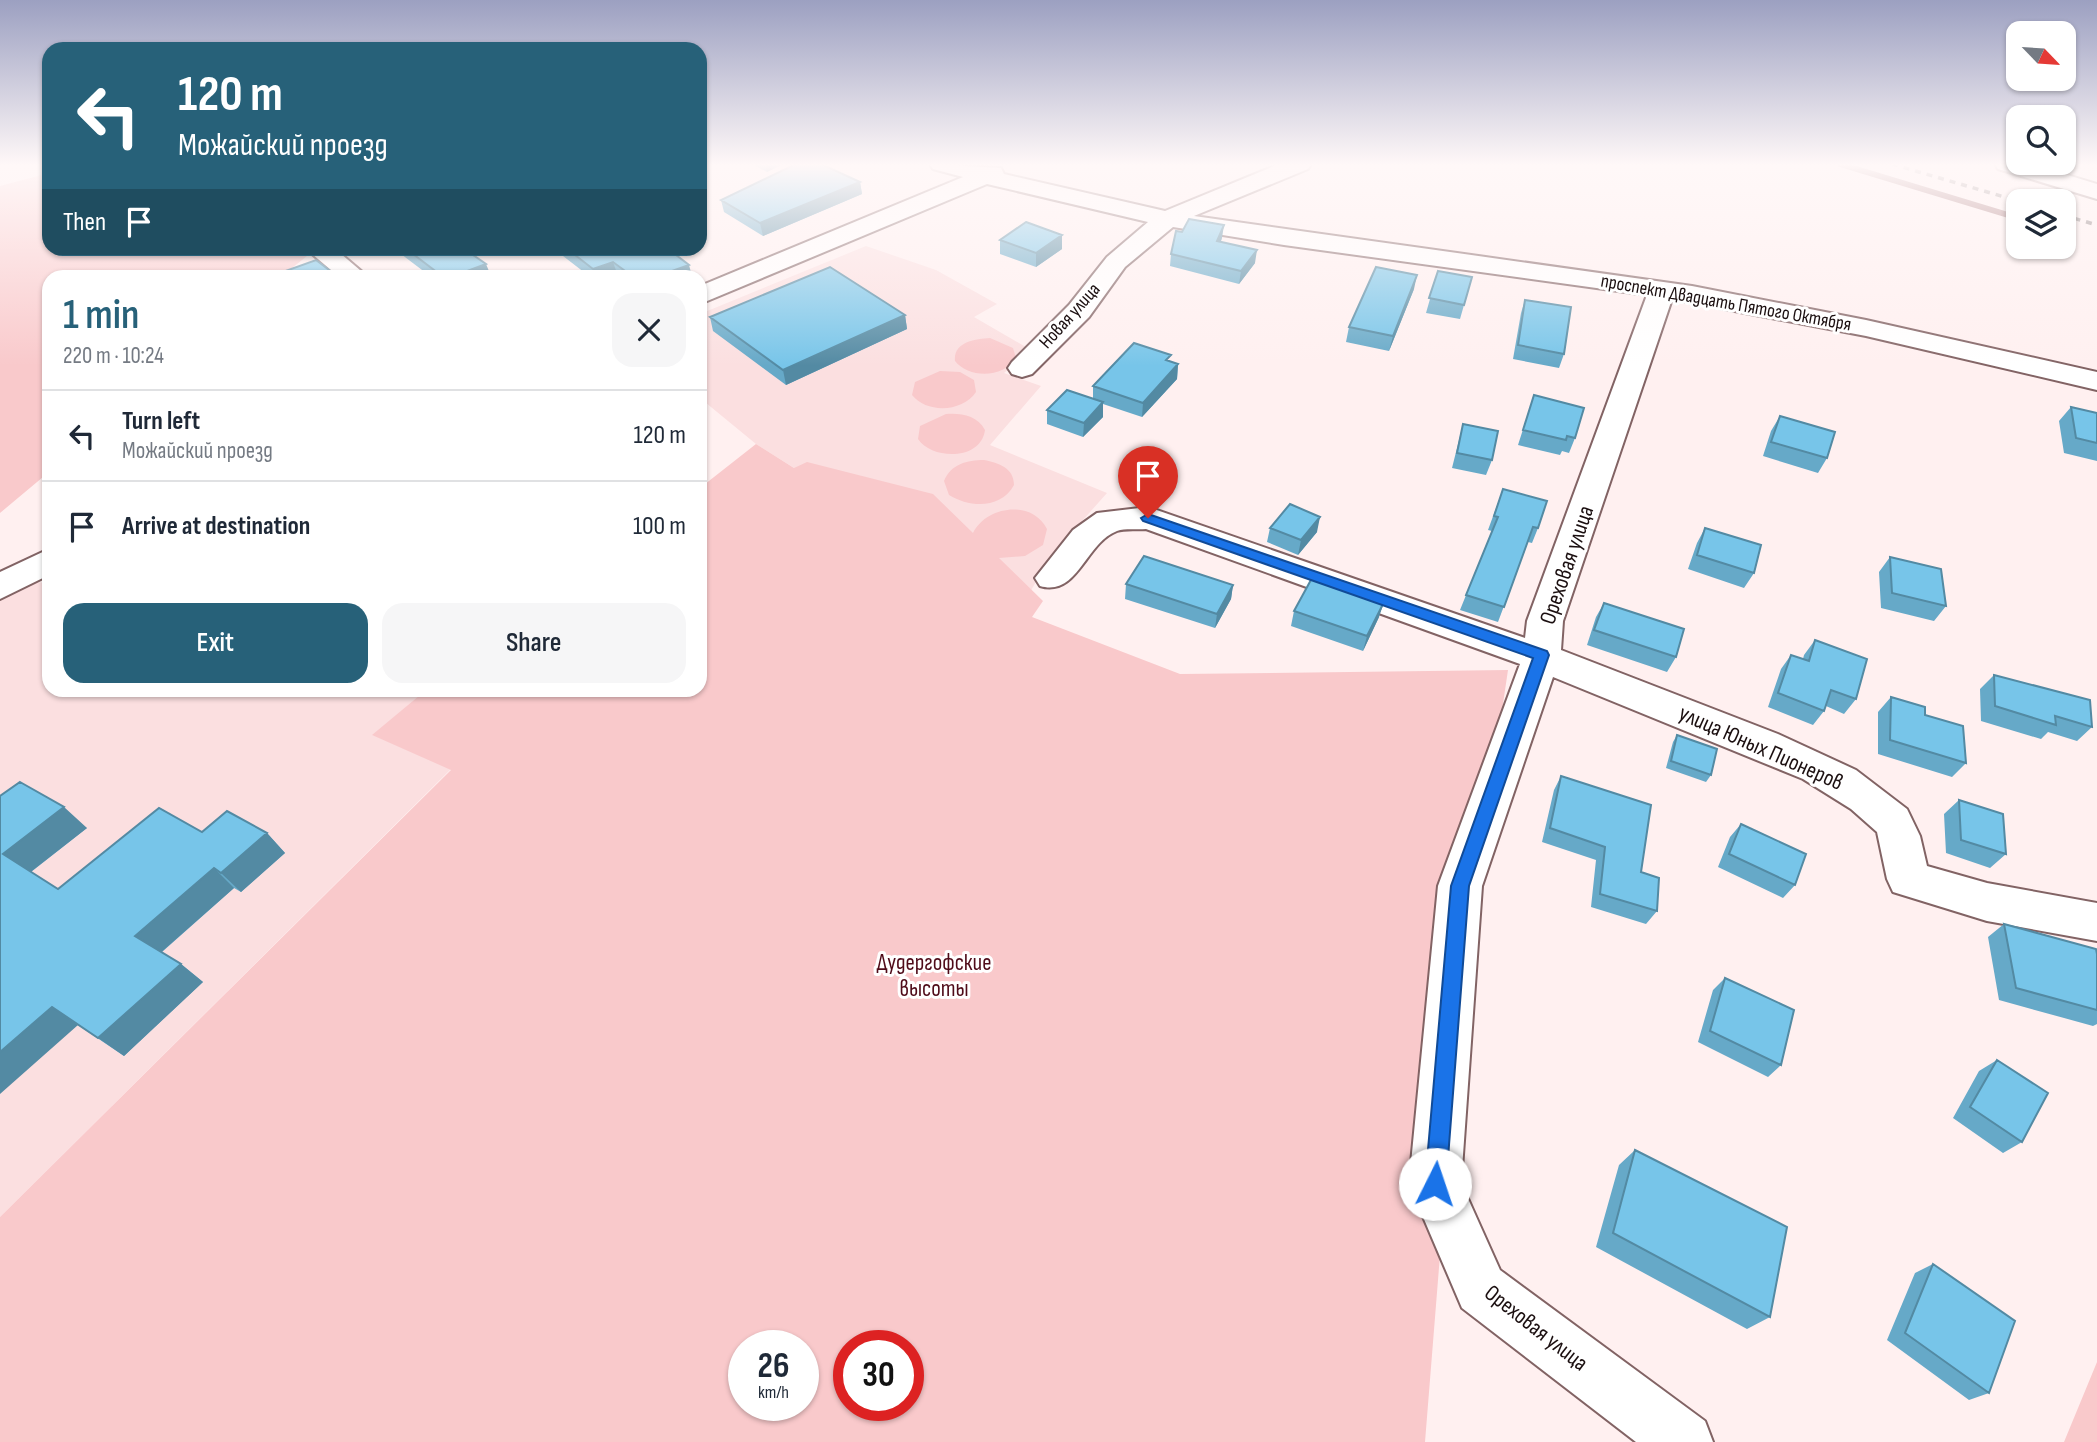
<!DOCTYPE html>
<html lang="en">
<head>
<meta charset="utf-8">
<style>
  :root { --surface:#fff; --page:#f6f6f7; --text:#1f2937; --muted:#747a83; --line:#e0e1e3; --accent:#276179 }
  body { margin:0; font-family:"Sofia Sans Condensed",sans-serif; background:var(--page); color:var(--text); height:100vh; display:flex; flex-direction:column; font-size:26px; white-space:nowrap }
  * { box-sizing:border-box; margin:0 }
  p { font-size:23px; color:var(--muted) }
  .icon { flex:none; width:38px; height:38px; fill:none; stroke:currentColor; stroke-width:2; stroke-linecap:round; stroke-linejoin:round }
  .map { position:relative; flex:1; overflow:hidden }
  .side { position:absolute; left:42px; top:270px; width:665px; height:427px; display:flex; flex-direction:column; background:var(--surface); border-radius:21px; box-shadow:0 2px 5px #0004 }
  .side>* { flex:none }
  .hud { position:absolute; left:42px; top:42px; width:665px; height:214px; border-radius:21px; box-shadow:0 2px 5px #0004; background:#276179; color:#fff; overflow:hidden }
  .needle { width:46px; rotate:115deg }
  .fabs { position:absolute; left:2006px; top:21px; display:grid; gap:14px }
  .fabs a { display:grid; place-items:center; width:70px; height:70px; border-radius:14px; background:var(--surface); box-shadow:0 2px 5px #0004; font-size:35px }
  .speed { position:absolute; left:728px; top:1330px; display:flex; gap:14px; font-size:35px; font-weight:700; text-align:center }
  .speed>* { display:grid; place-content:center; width:91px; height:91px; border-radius:50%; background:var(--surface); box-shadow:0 2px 5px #0004; line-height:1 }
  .speed small { font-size:18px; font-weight:400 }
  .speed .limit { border:10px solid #d22; background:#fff; color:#111 }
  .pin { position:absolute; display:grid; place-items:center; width:60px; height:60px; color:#fff; margin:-72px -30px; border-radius:50% 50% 50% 0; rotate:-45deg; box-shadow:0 0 7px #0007 }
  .pin .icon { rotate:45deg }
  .me { position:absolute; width:77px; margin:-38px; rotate:4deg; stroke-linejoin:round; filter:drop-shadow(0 0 5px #0008) }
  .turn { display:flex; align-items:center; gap:24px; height:147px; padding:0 21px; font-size:32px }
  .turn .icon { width:91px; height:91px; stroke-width:2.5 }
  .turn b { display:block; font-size:49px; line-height:60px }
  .then { display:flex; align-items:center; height:66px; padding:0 21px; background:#0003; gap:14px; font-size:26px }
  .round { display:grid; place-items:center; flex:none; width:74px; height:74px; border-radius:21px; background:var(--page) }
  .summary { display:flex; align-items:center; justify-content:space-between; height:119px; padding:0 21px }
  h1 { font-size:42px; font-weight:600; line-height:52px; color:var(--accent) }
  .primary-button { display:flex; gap:14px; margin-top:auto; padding:14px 21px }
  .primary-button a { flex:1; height:80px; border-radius:21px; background:var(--accent); color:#fff; font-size:28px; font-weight:600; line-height:80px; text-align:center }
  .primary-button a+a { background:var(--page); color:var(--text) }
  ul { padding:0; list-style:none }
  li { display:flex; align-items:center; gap:21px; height:91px; padding:0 21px; border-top:2px solid var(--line) }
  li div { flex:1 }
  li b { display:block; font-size:26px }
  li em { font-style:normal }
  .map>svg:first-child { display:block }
  .built { fill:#fbdfe0 }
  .green { fill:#f9c9cb; fill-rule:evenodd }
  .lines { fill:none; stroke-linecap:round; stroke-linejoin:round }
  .stream { stroke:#965f63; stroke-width:6 }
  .minor-casing { stroke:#826364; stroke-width:4 }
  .minor { fill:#fff; fill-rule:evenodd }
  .rail { stroke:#726566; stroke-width:3.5; stroke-dasharray:6 6; stroke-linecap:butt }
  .wall { fill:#66a9c8 }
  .shaded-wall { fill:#538aa3 }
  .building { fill:#77c5e9; stroke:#538aa3; stroke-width:2 }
  .route { fill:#1a73e8; stroke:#114b97; stroke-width:2 }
  .labels { text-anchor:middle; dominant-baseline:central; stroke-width:6; stroke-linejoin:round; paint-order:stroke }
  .far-street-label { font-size:19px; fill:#1b0f10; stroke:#fff }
  .street-label { font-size:23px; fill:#1b0f10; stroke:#fff }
  .park-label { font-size:23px; fill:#4f0b19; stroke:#fff }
</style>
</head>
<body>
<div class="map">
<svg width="2097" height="1442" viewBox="0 0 2097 1442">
  <rect width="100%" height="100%" fill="#fff0f0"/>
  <!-- built -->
  <path class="built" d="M 866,246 L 936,270 L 997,304 L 974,317 L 1031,350 L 1004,373 L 1041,386 L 990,445 L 1107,493 L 1050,557 L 1029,594 L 953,568 L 756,444 L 700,398 L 700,314 Z
    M 32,582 L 49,583 L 49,690 L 426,690 L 373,735 L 451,769 L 0,1217 L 0,599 Z"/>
  <!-- green -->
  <path class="green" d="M 49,173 L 49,248 L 308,248 L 312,252 L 282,276 L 49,276 L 49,472 L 0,513 L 0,186 Z
    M 990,338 L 1013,348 L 1016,358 C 1004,378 969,379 955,361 C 953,342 975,339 990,338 Z
    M 940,371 L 960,372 L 974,380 L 976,392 C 963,412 927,414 912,395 L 915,382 Z
    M 946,414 C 961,413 977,415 985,430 C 981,461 932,460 918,439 L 920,426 Z
    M 756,444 L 794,468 L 807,462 L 933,494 L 973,533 C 986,506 1032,499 1047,529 L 1043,545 L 1025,556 L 999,558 L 1043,601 L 1032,617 L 1180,674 L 1508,670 L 1462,981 L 1425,1442 L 0,1442 L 0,1217 L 451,770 L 372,735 L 426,690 L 700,690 L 700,488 ZM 744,1346 L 803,1346 L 803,1405 L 744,1405 ZM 849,1346 L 908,1346 L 908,1405 L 849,1405 Z
    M 984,460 C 999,463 1014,468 1014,485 C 1001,509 970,508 949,495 L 944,481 C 951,464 967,460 984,460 Z
    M 2097,1362 L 2097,1442 L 2064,1442 Z"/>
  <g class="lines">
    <!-- stream -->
    <path class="stream" d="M 1840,164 L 2018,218"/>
    <defs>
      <path id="minor" d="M 930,164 L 1001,168 L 1004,174 L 1165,211 L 1279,164 L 1311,164 L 1308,169 L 1194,216 L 1692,286 L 1866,320 L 2097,372 L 2097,390 L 1866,336 L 1672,299 L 1563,621 L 1561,650 L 1778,734 L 1856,770 L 1907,809 L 1920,836 L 1927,866 L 1987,883 L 2097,903 L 2097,941 L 1987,921 L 1893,892 L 1887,879 L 1877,832 L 1851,809 L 1803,779 L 1553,677 L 1482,886 L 1461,1183 L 1500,1270 L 1705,1421 L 1713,1442 L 1636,1442 L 1462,1308 L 1409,1184 L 1438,886 L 1520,664 L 1146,529 C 1137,530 1125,528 1117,531 C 1085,543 1078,597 1040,586 L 1035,578 L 1073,530 L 1097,513 L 1148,507 L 1525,638 L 1527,621 L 1647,295 L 1284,245 L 1173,227 L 1125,267 L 1089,317 L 1032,374 L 1022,377 L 1012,374 L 1008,368 L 1012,362 L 1069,305 L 1107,257 L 1148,222 L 987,184 L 700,304 L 700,286 L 963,177 L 933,169 Z
        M 1995,164 L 2031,164 L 2097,184 L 2097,199 L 1998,169 Z
        M 305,248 L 334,248 L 367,276 L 338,276 Z
        M 49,549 L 49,575 L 0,599 L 0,572 Z"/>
    </defs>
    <!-- minor casing -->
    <use href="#minor" class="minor-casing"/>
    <!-- minor -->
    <use href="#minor" class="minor"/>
    <!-- rail -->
    <path class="rail" d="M 1892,164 L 2018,201
      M 2063,215 L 2097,225"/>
  </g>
  <!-- wall -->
  <path class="wall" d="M 752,164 L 783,164 L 767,172 Z
    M 860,182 L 862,194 L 763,236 L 724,212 L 721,200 Z
    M 1062,235 L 1062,249 L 1036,267 L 1000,254 L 1000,240 Z
    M 1222,238 L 1221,241 L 1255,263 L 1239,284 L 1170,266 L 1171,254 Z
    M 393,248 L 463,248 L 491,276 L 430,276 Z
    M 560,248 L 667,248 L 692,276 L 589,276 L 563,256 Z
    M 1438,271 L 1472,277 L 1460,319 L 1426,313 Z
    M 1414,289 L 1389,351 L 1346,342 L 1349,327 Z
    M 1525,300 L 1564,354 L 1559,368 L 1513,359 L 1521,313 Z
    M 905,315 L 907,329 L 786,385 L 713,331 L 710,317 Z
    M 1170,362 L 1178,364 L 1177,379 L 1142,417 L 1103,404 L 1103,417 L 1083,437 L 1047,424 L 1047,410 L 1093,398 L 1093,386 Z
    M 1534,395 L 1575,438 L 1569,453 L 1562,451 L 1560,455 L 1518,445 Z
    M 2071,407 L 2097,413 L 2097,461 L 2064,453 L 2059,421 Z
    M 1780,416 L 1827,458 L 1818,473 L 1763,456 L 1771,431 Z
    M 1463,424 L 1492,460 L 1486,475 L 1452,468 Z
    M 1503,489 L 1538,528 L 1532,543 L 1528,542 L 1498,622 L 1460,610 L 1492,531 L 1488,530 Z
    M 1270,528 L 1317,532 L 1298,555 L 1267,542 Z
    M 1705,528 L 1754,573 L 1744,588 L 1688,569 L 1697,543 Z
    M 1890,557 L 1946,606 L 1934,621 L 1881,608 L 1879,572 Z
    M 1126,584 L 1233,585 L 1231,599 L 1215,628 L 1125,599 Z
    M 1604,603 L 1676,657 L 1667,672 L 1587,645 L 1596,617 Z
    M 1294,611 L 1379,617 L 1363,651 L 1291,626 Z
    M 1815,640 L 1856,699 L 1844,714 L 1826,706 L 1824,711 L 1813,725 L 1768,707 L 1781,669 L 1791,655 L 1803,659 L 1804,655 Z
    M 1994,675 L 2092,727 L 2077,741 L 2048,732 L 2041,739 L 1981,721 L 1980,689 Z
    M 1891,697 L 1925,715 L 1966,763 L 1952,777 L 1878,754 L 1878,712 Z
    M 1677,735 L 1711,775 L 1706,782 L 1666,768 L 1673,742 Z
    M 1561,776 L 1641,872 L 1657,911 L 1646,924 L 1591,907 L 1596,860 L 1542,842 L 1554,790 Z
    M 0,796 L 87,828 L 31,872 L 58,889 L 202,832 L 267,833 L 285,853 L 241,892 L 234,888 L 162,952 L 181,964 L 203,982 L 124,1056 L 78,1025 Z
    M 1959,800 L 2006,854 L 1990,868 L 1946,853 L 1944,814 Z
    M 1741,824 L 1795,885 L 1783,898 L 1718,867 L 1730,837 Z
    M 2004,924 L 2097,954 L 2097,1024 L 2093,1026 L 1999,1000 L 1988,937 Z
    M 1725,978 L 1781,1065 L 1768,1077 L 1698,1042 L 1713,990 Z
    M 1997,1060 L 2022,1142 L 2003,1153 L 1953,1118 L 1979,1071 Z
    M 1635,1150 L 1770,1317 L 1747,1329 L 1596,1247 L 1619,1165 Z
    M 1933,1264 L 1989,1393 L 1969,1400 L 1887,1340 L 1915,1273 Z"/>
  <!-- shaded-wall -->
  <path class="shaded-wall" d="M 765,164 L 783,164 L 767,172 Z
    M 860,182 L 862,194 L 763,236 L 760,223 Z
    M 1224,225 L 1222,238 L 1216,253 L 1217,241 Z
    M 1062,235 L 1062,249 L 1036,267 L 1036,253 Z
    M 1257,250 L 1255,263 L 1239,284 L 1241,271 Z
    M 613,262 L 618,276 L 596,276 L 593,269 Z
    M 486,264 L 491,276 L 454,276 Z
    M 689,265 L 692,276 L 658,276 Z
    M 1417,275 L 1414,289 L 1389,351 L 1393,336 Z
    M 905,315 L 907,329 L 786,385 L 783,370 Z
    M 1178,364 L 1177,379 L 1142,417 L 1143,403 Z
    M 1103,402 L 1103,417 L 1083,437 L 1084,423 Z
    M 1320,517 L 1317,532 L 1298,555 L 1301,540 Z
    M 1233,585 L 1231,599 L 1215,628 L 1217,614 Z
    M 1384,602 L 1379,617 L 1363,651 L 1367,636 Z
    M 64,807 L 87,828 L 28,874 L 3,854 Z
    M 267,833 L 285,853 L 241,892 L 221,873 Z
    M 214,868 L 234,888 L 158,955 L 135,936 Z
    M 181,964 L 203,982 L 124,1056 L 98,1038 Z
    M 52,1007 L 78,1025 L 0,1094 L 0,1052 Z"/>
  <!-- building -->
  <path class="building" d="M 796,164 L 821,164 L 860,182 L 760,223 L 721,200 Z
    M 1189,219 L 1224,225 L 1217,241 L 1257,250 L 1241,271 L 1171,254 L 1176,231 L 1182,232 Z
    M 1026,222 L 1062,235 L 1036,253 L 1000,240 Z
    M 405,248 L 463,248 L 486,264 L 454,276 L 442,276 Z
    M 566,248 L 667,248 L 689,265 L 658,276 L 632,276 L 613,262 L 593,269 Z
    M 316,260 L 337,276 L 280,276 L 277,274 Z
    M 830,267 L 905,315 L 783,370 L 710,317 Z
    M 1376,267 L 1417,275 L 1393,336 L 1349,327 Z
    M 1438,271 L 1472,277 L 1464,305 L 1429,298 Z
    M 1525,300 L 1571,307 L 1564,354 L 1518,345 Z
    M 1134,343 L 1171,355 L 1166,360 L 1178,364 L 1143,403 L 1093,386 Z
    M 1067,390 L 1103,402 L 1084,423 L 1047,410 Z
    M 1534,395 L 1584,408 L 1575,438 L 1567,436 L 1566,440 L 1523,430 Z
    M 2071,407 L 2097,413 L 2097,443 L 2076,438 Z
    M 1780,416 L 1835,432 L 1827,458 L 1771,442 Z
    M 1463,424 L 1498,431 L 1492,460 L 1457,453 Z
    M 1503,489 L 1547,501 L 1538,528 L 1533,527 L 1504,607 L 1466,595 L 1498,517 L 1494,516 Z
    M 1290,504 L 1320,517 L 1301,540 L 1270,528 Z
    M 1705,528 L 1761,545 L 1754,573 L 1697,555 Z
    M 1144,556 L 1233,585 L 1217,614 L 1126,584 Z
    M 1890,557 L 1941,569 L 1946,606 L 1892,593 Z
    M 1312,578 L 1384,602 L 1367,636 L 1294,611 Z
    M 1604,603 L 1684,629 L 1676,657 L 1594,630 Z
    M 1815,640 L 1867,659 L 1856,699 L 1831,690 L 1824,711 L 1778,693 L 1791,655 L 1809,661 Z
    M 1994,675 L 2090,700 L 2092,727 L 2055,716 L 2056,725 L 1995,706 Z
    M 1891,697 L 1925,707 L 1925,715 L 1963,726 L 1966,763 L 1890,740 Z
    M 1677,735 L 1717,749 L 1711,775 L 1671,761 Z
    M 1561,776 L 1651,805 L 1641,872 L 1659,878 L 1657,911 L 1600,894 L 1605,847 L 1550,828 Z
    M 20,782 L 64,807 L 3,854 L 58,889 L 159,808 L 202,832 L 227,811 L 267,833 L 221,873 L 214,868 L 135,936 L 181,964 L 98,1038 L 52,1007 L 0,1052 L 0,796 Z
    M 1959,800 L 2003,814 L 2006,854 L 1961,840 Z
    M 1741,824 L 1806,854 L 1795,885 L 1729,854 Z
    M 2004,924 L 2096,949 L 2097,954 L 2097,1010 L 2016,988 Z
    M 1725,978 L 1794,1010 L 1781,1065 L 1710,1031 Z
    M 1997,1060 L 2048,1093 L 2022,1142 L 1970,1107 Z
    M 1635,1150 L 1787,1227 L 1770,1317 L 1613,1233 Z
    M 1933,1264 L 2015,1321 L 1989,1393 L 1905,1333 Z"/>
  <!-- sky -->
  <linearGradient id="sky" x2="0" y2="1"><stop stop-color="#9ca0c1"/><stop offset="0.45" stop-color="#fff8f8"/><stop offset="1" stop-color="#fff8f8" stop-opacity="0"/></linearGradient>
  <rect width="2097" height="366" fill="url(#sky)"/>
  <!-- route -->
  <path class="route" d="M 1148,514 L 1547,651 L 1549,655 L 1469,886 L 1446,1184 L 1443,1191 L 1435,1195 L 1428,1191 L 1425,1184 L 1451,886 L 1533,658 L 1143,521 L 1141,518 Z"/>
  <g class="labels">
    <!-- far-street labels -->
    <g class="far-street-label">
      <text transform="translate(1726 303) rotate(10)">проспект Двадцать Пятого Октября</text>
      <text transform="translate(1070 316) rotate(-48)">Новая улица</text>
    </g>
    <!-- street labels -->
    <g class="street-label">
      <text transform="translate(1567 565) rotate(-71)">Ореховая улица</text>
      <text transform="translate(1761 748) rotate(24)">улица Юных Пионеров</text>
      <text transform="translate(1536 1328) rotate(38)">Ореховая улица</text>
    </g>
    <!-- park labels -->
    <g class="park-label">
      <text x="934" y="963">Дудергофские<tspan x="934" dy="26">высоты</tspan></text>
    </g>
  </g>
</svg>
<div class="fabs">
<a><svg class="needle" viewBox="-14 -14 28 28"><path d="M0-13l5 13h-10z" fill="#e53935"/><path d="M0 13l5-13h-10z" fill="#747a83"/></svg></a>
<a><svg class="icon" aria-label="search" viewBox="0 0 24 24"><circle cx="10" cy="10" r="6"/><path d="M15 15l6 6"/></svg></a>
<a><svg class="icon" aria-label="layers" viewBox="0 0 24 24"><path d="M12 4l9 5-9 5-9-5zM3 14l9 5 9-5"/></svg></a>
</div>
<div class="speed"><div>26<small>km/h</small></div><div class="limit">30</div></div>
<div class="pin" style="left:1148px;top:518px;background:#d93025"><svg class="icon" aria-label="arrive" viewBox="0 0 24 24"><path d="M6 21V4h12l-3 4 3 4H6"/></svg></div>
<svg class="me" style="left:1435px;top:1184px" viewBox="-20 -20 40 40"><circle r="19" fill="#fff"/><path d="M0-13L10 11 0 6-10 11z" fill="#1a73e8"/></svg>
<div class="hud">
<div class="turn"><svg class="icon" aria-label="left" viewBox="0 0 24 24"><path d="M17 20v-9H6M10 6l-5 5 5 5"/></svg><div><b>120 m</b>Можайский проезд</div></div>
<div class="then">Then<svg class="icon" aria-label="arrive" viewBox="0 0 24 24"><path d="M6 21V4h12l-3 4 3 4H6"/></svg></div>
</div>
<section class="side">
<div class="summary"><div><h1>1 min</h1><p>220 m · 10:24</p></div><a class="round"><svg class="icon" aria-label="close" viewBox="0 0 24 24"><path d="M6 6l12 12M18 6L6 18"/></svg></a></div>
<ul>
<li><svg class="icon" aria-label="left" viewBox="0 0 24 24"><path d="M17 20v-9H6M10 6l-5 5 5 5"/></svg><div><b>Turn left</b><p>Можайский проезд</p></div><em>120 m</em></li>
<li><svg class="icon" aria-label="arrive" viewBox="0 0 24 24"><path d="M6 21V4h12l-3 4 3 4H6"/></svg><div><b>Arrive at destination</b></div><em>100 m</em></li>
</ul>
<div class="primary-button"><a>Exit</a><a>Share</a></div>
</section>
</div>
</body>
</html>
